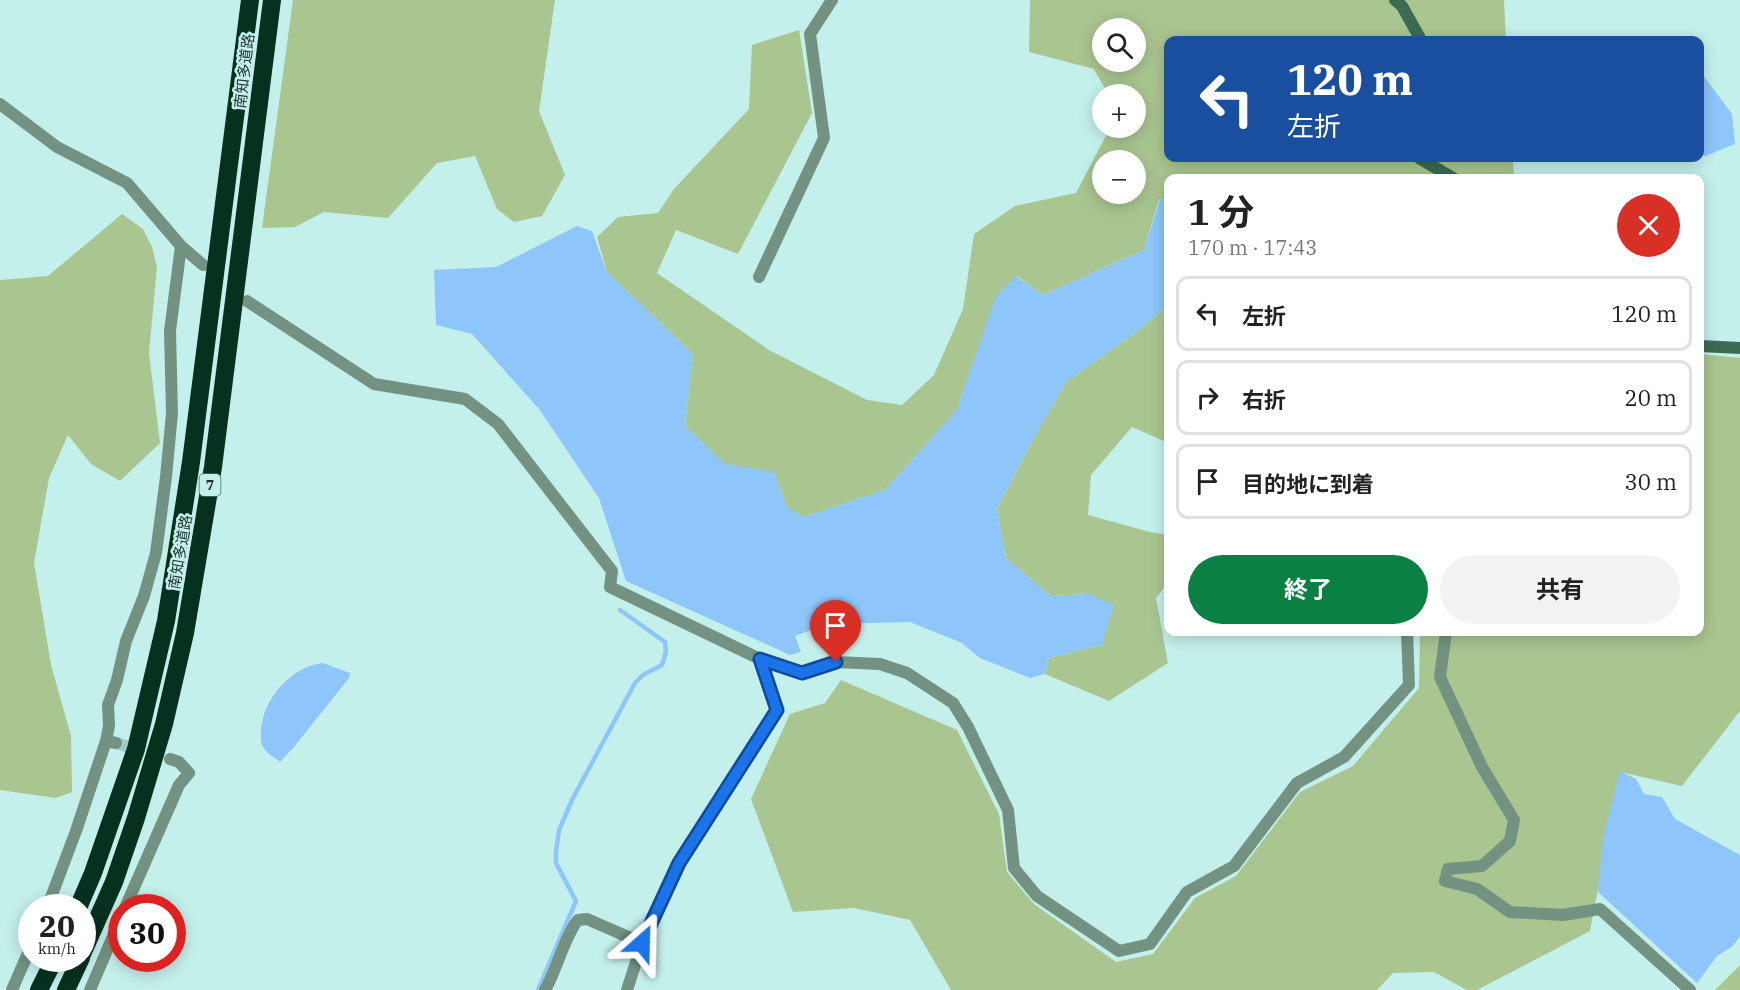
<!DOCTYPE html>
<html lang="ja">
<head>
<meta charset="utf-8">
<style>
  :root { --surface:#fff; --page:#f2f2f2; --text:#222; --muted:#767676; --line:#e0e0e0; --accent:#0b8043 }
  body { margin:0; font-family:"IBM Plex Serif","Noto Sans JP",serif; background:var(--page); color:var(--text); height:100vh; display:flex; flex-direction:column; font-size:22px; white-space:nowrap }
  * { box-sizing:border-box; margin:0 }
  p { font-size:20px; color:var(--muted) }
  .icon { flex:none; width:33px; height:33px; fill:none; stroke:currentColor; stroke-width:2; stroke-linecap:round; stroke-linejoin:round }
  .map { position:relative; flex:1; overflow:hidden }
  .details { position:absolute; left:1164px; top:174px; width:540px; height:462px; display:flex; flex-direction:column; background:var(--surface); border-radius:12px; box-shadow:0 3px 15px #0003 }
  .details>* { flex:none }
  .banner { position:absolute; left:1164px; top:36px; width:540px; height:126px; border-radius:12px; box-shadow:0 3px 15px #0003; background:#1a4fa0; color:#fff; overflow:hidden }
  .buttons { position:absolute; left:1092px; top:18px; display:grid; gap:12px }
  .buttons a { display:grid; place-items:center; width:54px; height:54px; border-radius:50%; background:var(--surface); box-shadow:0 3px 15px #0003; font-size:30px }
  .speed { position:absolute; left:18px; top:894px; display:flex; gap:12px; font-size:30px; font-weight:700; text-align:center }
  .speed>* { display:grid; place-content:center; width:78px; height:78px; border-radius:50%; background:var(--surface); box-shadow:0 3px 15px #0003; line-height:1 }
  .speed small { font-size:15px; font-weight:400 }
  .speed .limit { border:9px solid #d22; background:#fff; color:#111 }
  .pin { position:absolute; display:grid; place-items:center; width:51px; height:51px; color:#fff; margin:-62px -26px; border-radius:50% 50% 50% 0; rotate:-45deg; box-shadow:0 0 6px #0007 }
  .pin .icon { rotate:45deg }
  .me { position:absolute; width:66px; margin:-33px; rotate:25deg; stroke-linejoin:round; filter:drop-shadow(0 0 4px #0008) }
  .turn { display:flex; align-items:center; gap:21px; height:126px; padding:0 24px; font-size:27px }
  .turn .icon { width:78px; height:78px; stroke-width:2.5 }
  .turn b { display:block; font-size:42px; line-height:51px }
  .round { display:grid; place-items:center; flex:none; width:63px; height:63px; border-radius:32px; background:var(--page) }
  .headline { display:flex; align-items:center; justify-content:space-between; height:102px; padding:0 24px }
  h1 { font-size:36px; font-weight:700; line-height:45px }
  .cta { display:flex; gap:12px; margin-top:auto; padding:12px 24px }
  .cta a { flex:1; height:69px; border-radius:36px; background:var(--accent); color:#fff; font-size:24px; font-weight:700; line-height:69px; text-align:center }
  .cta a+a { background:var(--page); color:var(--text) }
  ul { padding:0; list-style:none }
  li { display:flex; align-items:center; gap:18px; height:75px; margin:0 12px 9px; padding:0 12px; border:3px solid var(--line); border-radius:12px }
  li div { flex:1 }
  li b { display:block; font-size:22px }
  li em { font-style:normal }
  .map>svg:first-child { display:block }
  .green { fill:#a9c590; fill-rule:evenodd }
  .water { fill:#8ec5fa }
  .lines { fill:none; stroke-linecap:round; stroke-linejoin:round }
  .stream { stroke:#8ec5fa; stroke-width:4.5 }
  .minor-tunnel { stroke:#a3c9c6; stroke-width:12; stroke-dasharray:12 6; stroke-linecap:butt }
  .minor { stroke:#749281; stroke-width:12 }
  .secondary { stroke:#3c6a52; stroke-width:12 }
  .motorway { stroke:#06311f; stroke-width:18 }
  .route-casing { stroke:#114b97; stroke-width:15 }
  .route { stroke:#1a73e8; stroke-width:10 }
  .labels { text-anchor:middle; dominant-baseline:central; stroke-width:5; stroke-linejoin:round; paint-order:stroke }
  .shield { fill:#c4f0ec; stroke:#506967; stroke-width:1.5 }
  .shield-label { font-size:14px; font-weight:bold; fill:#1e2f2e }
  .street-label { font-size:15px; fill:#1e2f2e; stroke:#c4f0ec }
</style>
</head>
<body>
<div class="map">
<svg width="1740" height="990" viewBox="0 0 1740 990">
  <rect width="100%" height="100%" fill="#c4f0ec"/>
  <!-- green -->
  <path class="green" d="M 293,0 L 555,0 L 539,111 L 565,175 L 542,216 L 514,222 L 497,209 L 475,156 L 437,163 L 388,218 L 324,212 L 295,227 L 262,228 Z
    M 1030,0 L 1504,0 L 1506,40 L 1168,40 L 1168,158 L 1513,158 L 1514,178 L 1168,178 L 1168,200 L 1159,199 L 1144,250 L 1043,295 L 1017,276 L 976,355 L 957,410 L 885,490 L 804,517 L 787,507 L 774,472 L 726,465 L 685,426 L 693,354 L 607,272 L 597,237 L 618,217 L 658,213 L 674,189 L 749,109 L 752,45 L 799,30 L 812,113 L 738,254 L 676,230 L 657,273 L 769,350 L 867,400 L 902,405 L 934,375 L 963,309 L 974,234 L 1015,206 L 1076,193 L 1110,128 L 1136,128 L 1136,94 L 1108,94 L 1094,69 L 1029,52 ZM 1102,28 L 1136,28 L 1136,62 L 1102,62 ZM 1102,160 L 1136,160 L 1136,194 L 1102,194 Z
    M 122,214 L 143,229 L 152,247 L 157,267 L 149,353 L 160,443 L 120,481 L 91,464 L 68,435 L 49,478 L 34,563 L 51,665 L 71,736 L 72,792 L 56,798 L 0,790 L 0,280 L 48,276 Z
    M 1168,305 L 1168,443 L 1132,427 L 1091,475 L 1088,515 L 1150,532 L 1168,535 L 1168,583 L 1156,598 L 1168,663 L 1109,701 L 1045,674 L 1049,658 L 1102,645 L 1089,594 L 1051,596 L 1006,558 L 997,509 L 1024,456 L 1066,382 L 1138,331 Z
    M 1700,354 L 1740,358 L 1740,711 L 1682,786 L 1620,772 L 1590,931 L 1477,990 L 1467,990 L 1434,972 L 1393,973 L 1377,990 L 951,990 L 910,920 L 854,908 L 793,912 L 751,799 L 790,714 L 825,703 L 841,680 L 957,730 L 999,814 L 1007,872 L 1034,904 L 1116,962 L 1153,954 L 1195,898 L 1236,876 L 1300,792 L 1353,766 L 1419,688 L 1420,632 L 1700,632 Z
    M 1740,965 L 1740,990 L 1715,990 Z"/>
  <!-- water -->
  <path class="water" d="M 1700,71 L 1732,114 L 1735,144 L 1706,156 L 1700,155 Z
    M 1160,199 L 1168,200 L 1168,305 L 1138,331 L 1066,382 L 1024,456 L 997,509 L 1006,558 L 1051,596 L 1089,594 L 1114,605 L 1102,645 L 1049,658 L 1045,674 L 1030,678 L 980,658 L 962,643 L 910,622 L 828,624 L 795,636 L 801,652 L 790,655 L 626,581 L 599,498 L 539,409 L 472,334 L 436,325 L 434,270 L 496,267 L 577,226 L 592,231 L 607,272 L 693,354 L 685,426 L 726,464 L 774,472 L 787,507 L 804,517 L 885,490 L 957,410 L 996,296 L 1016,276 L 1043,295 L 1144,250 Z
    M 323,663 L 350,673 L 349,678 L 294,747 L 280,762 C 276,758 269,755 265,750 C 261,745 260,738 261,732 C 262,700 290,667 323,663 Z
    M 1620,771 L 1636,779 L 1644,794 L 1662,797 L 1675,819 L 1740,855 L 1740,936 L 1733,946 L 1717,956 L 1697,983 L 1598,892 L 1603,839 Z"/>
  <g class="lines">
    <!-- stream -->
    <path class="stream" d="M 538,990 L 576,901 L 556,863 L 556,852 L 559,830 L 573,798 L 635,683 L 643,675 L 662,665 L 666,652 L 665,642 L 620,610"/>
    <!-- minor-tunnel -->
    <path class="minor-tunnel" d="M 116,743 L 170,759"/>
    <!-- minor -->
    <path class="minor" d="M 0,104 L 57,147 L 127,183 L 181,246 L 203,265
      M 759,277 L 824,138 L 810,34 L 832,0
      M 247,301 L 374,384 L 465,399 L 498,424 L 612,571 L 610,587 L 760,659 L 802,673 L 836,662 L 880,664 L 907,673 L 953,703 L 968,727 L 1008,810 L 1014,868 L 1037,896 L 1119,951 L 1150,944 L 1187,892 L 1234,866 L 1297,783 L 1344,757 L 1409,685 L 1407,632
      M 1446,632 L 1440,677 L 1482,767 L 1514,820 L 1510,841 L 1482,866 L 1448,869 L 1445,881 L 1477,889 L 1510,912 L 1563,915 L 1600,909 L 1690,990
      M 116,743 L 106,741 L 109,726 L 108,705 L 117,680 L 126,641 L 144,596 L 156,553 L 166,477 L 172,413 L 170,331 L 181,246
      M 47,908 L 76,831 L 106,741
      M 125,908 L 179,785 L 189,773 L 179,762 L 170,759
      M 12,990 L 32,944
      M 90,990 L 122,915
      M 545,990 C 557,970 564,937 578,920 L 587,919 L 642,943
      M 627,990 L 642,943 L 679,863 L 777,710 L 760,659"/>
    <!-- secondary -->
    <path class="secondary" d="M 1395,0 L 1402,6 L 1421,40
      M 1419,158 L 1453,178
      M 1700,346 L 1740,348"/>
    <!-- motorway -->
    <path class="motorway" d="M 78,908 L 93,873 L 136,749 L 166,621 L 191,462 L 250,0
      M 82,954 L 114,882 L 136,818 L 164,724 L 185,633 L 213,467 L 272,0
      M 39,990 L 55,958
      M 66,990 L 81,958"/>
  </g>
  <g class="lines">
    <defs>
      <path id="route" d="M 642,943 L 679,863 L 777,710 L 760,659 L 802,673 L 836,662"/>
    </defs>
    <!-- route casing -->
    <use href="#route" class="route-casing"/>
    <!-- route -->
    <use href="#route" class="route"/>
  </g>
  <g class="labels">
    <!-- shield labels -->
    <rect class="shield" x="199.5" y="474" width="21" height="22" rx="4.5"/>
    <g class="shield-label">
      <text x="210" y="485">7</text>
    </g>
    <!-- street labels -->
    <g class="street-label">
      <text transform="translate(244 71) rotate(-83)">南知多道路</text>
      <text transform="translate(180 552) rotate(-80)">南知多道路</text>
    </g>
  </g>
</svg>
<div class="buttons">
<a><svg class="icon" aria-label="search" viewBox="0 0 24 24"><circle cx="10" cy="10" r="6"/><path d="M15 15l6 6"/></svg></a>
<a>+</a>
<a>−</a>
</div>
<div class="speed"><div>20<small>km/h</small></div><div class="limit">30</div></div>
<div class="pin" style="left:836px;top:662px;background:#d93025"><svg class="icon" aria-label="arrive" viewBox="0 0 24 24"><path d="M6 21V4h12l-3 4 3 4H6"/></svg></div>
<svg class="me" style="left:642px;top:943px" viewBox="-20 -20 40 40"><path d="M0-17L14 15 0 8-14 15z" fill="#1a73e8" stroke="#fff" stroke-width="4"/></svg>
<div class="banner">
<div class="turn"><svg class="icon" aria-label="left" viewBox="0 0 24 24"><path d="M17 20v-9H6M10 6l-5 5 5 5"/></svg><div><b>120 m</b>左折</div></div>
</div>
<section class="details">
<div class="headline"><div><h1>1 分</h1><p>170 m · 17:43</p></div><a class="round" style="background:#d93025;color:#fff"><svg class="icon" aria-label="close" viewBox="0 0 24 24"><path d="M6 6l12 12M18 6L6 18"/></svg></a></div>
<ul>
<li><svg class="icon" aria-label="left" viewBox="0 0 24 24"><path d="M17 20v-9H6M10 6l-5 5 5 5"/></svg><div><b>左折</b></div><em>120 m</em></li>
<li><svg class="icon" aria-label="right" viewBox="0 0 24 24"><path d="M7 20v-9h11M14 6l5 5-5 5"/></svg><div><b>右折</b></div><em>20 m</em></li>
<li><svg class="icon" aria-label="arrive" viewBox="0 0 24 24"><path d="M6 21V4h12l-3 4 3 4H6"/></svg><div><b>目的地に到着</b></div><em>30 m</em></li>
</ul>
<div class="cta"><a>終了</a><a>共有</a></div>
</section>
</div>
</body>
</html>
